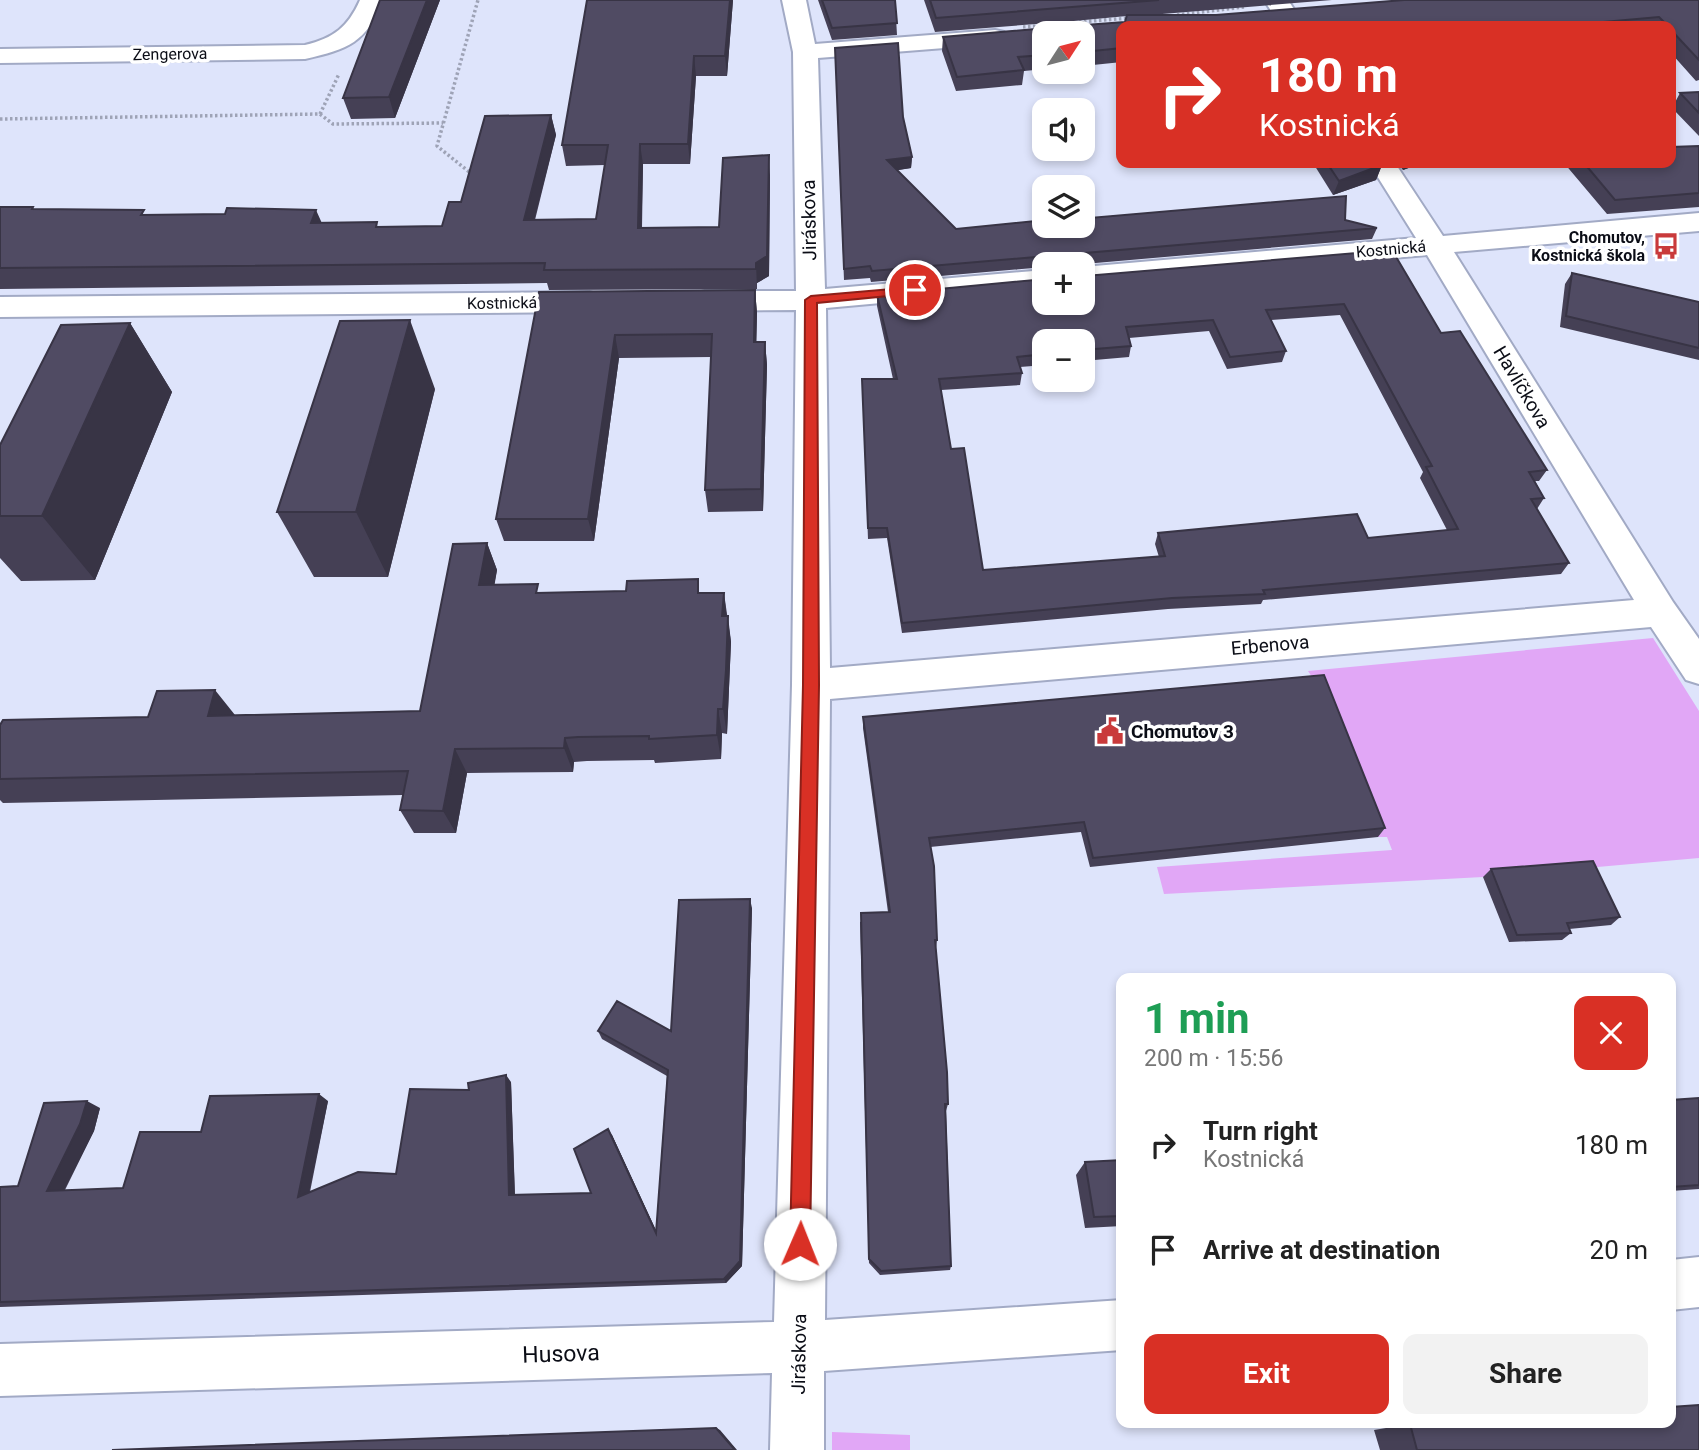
<!DOCTYPE html>
<html lang="en">
<head>
<meta charset="utf-8">
<style>
  :root { --surface:#fff; --page:#f2f2f2; --text:#222; --muted:#767676; --accent:#d93025 }
  body { margin:0; font-family:Roboto,sans-serif; background:var(--page); color:var(--text); height:100vh; display:flex; flex-direction:column; font-size:26px; white-space:nowrap }
  * { box-sizing:border-box; margin:0 }
  p { font-size:23px; color:var(--muted) }
  .icon { flex:none; width:38px; height:38px; fill:none; stroke:currentColor; stroke-width:2; stroke-linecap:round; stroke-linejoin:round }
  .map { position:relative; flex:1; overflow:hidden }
  .panel { position:absolute; left:1116px; top:973px; width:560px; height:455px; display:flex; flex-direction:column; background:var(--surface); border-radius:14px; box-shadow:0 4px 10px #0003 }
  .panel>* { flex:none }
  .top-card { position:absolute; left:1116px; top:21px; width:560px; height:147px; border-radius:14px; box-shadow:0 4px 10px #0003; background:#d93025; color:#fff; overflow:hidden }
  .needle { width:46px; rotate:54deg }
  .tools { position:absolute; left:1032px; top:21px; display:grid; gap:14px }
  .tools a { display:grid; place-items:center; width:63px; height:63px; border-radius:14px; background:var(--surface); box-shadow:0 4px 10px #0003; font-size:35px }
  .pin { position:absolute; display:grid; place-items:center; width:60px; height:60px; color:#fff; margin:-30px; border:4px solid #fff; border-radius:50%; box-shadow:0 2px 7px #0007 }
  .me { position:absolute; width:77px; margin:-38px; rotate:1deg; stroke-linejoin:round; filter:drop-shadow(0 0 5px #0008) }
  .turn { display:flex; align-items:center; gap:24px; height:147px; padding:0 28px; font-size:32px }
  .turn .icon { width:91px; height:91px; stroke-width:2.5 }
  .turn b { display:block; font-size:49px; line-height:60px }
  .round { display:grid; place-items:center; flex:none; width:74px; height:74px; border-radius:14px; background:var(--page) }
  .summary { display:flex; align-items:center; justify-content:space-between; height:119px; padding:0 28px }
  h1 { font-size:42px; font-weight:700; line-height:52px; color:#1e9e55 }
  .button { display:flex; gap:14px; margin-top:auto; padding:14px 28px }
  .button a { flex:1; height:80px; border-radius:14px; background:var(--accent); color:#fff; font-size:28px; font-weight:700; line-height:80px; text-align:center }
  .button a+a { background:var(--page); color:var(--text) }
  ul { padding:0; list-style:none }
  li { display:flex; align-items:center; gap:21px; height:105px; padding:0 28px }
  li div { flex:1 }
  li b { display:block; font-size:26px }
  li em { font-style:normal }
  .map>svg:first-child { display:block }
  .green { fill:#e1a7f6 }
  .lines { fill:none; stroke-linecap:round; stroke-linejoin:round }
  .minor-casing { stroke:#a2aac5; stroke-width:4 }
  .path { stroke:#9ea3b6; stroke-width:3.5; stroke-dasharray:2.5 2.5; stroke-linecap:butt }
  .minor { fill:#fff; fill-rule:evenodd }
  .wall { fill:#454055; fill-rule:evenodd }
  .shaded-wall { fill:#383445 }
  .building { fill:#504b63; stroke:#383445; stroke-width:2; fill-rule:evenodd }
  .route { fill:#d93025; stroke:#8d1f18; stroke-width:2 }
  .labels { text-anchor:middle; dominant-baseline:central; stroke-width:7; stroke-linejoin:round; paint-order:stroke }
  .far-street-label { font-size:16px; fill:#0b0d16; stroke:#fff }
  .far-poi-label { font-size:16px; font-weight:bold; fill:#0b0d16; stroke:#fff; text-anchor:end }
  .street-label { font-size:19px; fill:#0b0d16; stroke:#fff }
  .poi-label { font-size:19px; font-weight:bold; fill:#0b0d16; stroke:#fff; text-anchor:start }
  .near-street-label { font-size:23px; fill:#0b0d16; stroke:#fff }
</style>
</head>
<body>
<div class="map">
<svg width="1699" height="1450" viewBox="0 0 1699 1450">
  <rect width="100%" height="100%" fill="#dee4fb"/>
  <!-- green -->
  <path class="green" d="M 1653,638 L 1699,711 L 1699,858 L 1483,877 L 1164,894 L 1157,867 L 1392,850 L 1387,837 L 1378,837 L 1318,686 L 1308,671 Z
    M 832,1432 L 910,1435 L 910,1450 L 832,1450 Z"/>
  <g class="lines">
    <defs>
      <path id="minor" d="M 360,0 L 384,0 C 365,43 349,49 305,59 L 0,63 L 0,49 L 305,45 C 334,38 348,27 360,0 Z
        M 782,0 L 806,0 L 815,44 L 995,30 L 1004,32 L 1007,37 L 1004,42 L 995,44 L 818,58 L 825,289 L 1045,270 L 1045,288 L 826,308 L 830,668 L 1634,600 L 1427,255 L 1083,285 L 1083,267 L 1416,238 L 1369,163 L 1395,163 L 1443,236 L 1699,213 L 1699,231 L 1454,252 L 1673,602 L 1699,639 L 1699,684 L 1686,680 L 1651,627 L 830,699 L 825,1320 L 1122,1300 L 1122,1350 L 824,1371 L 824,1450 L 770,1450 L 772,1373 L 0,1396 L 0,1344 L 774,1322 L 792,685 L 796,310 L 705,311 L 694,308 L 690,301 L 694,294 L 705,291 L 796,291 L 793,52 Z
        M 1264,0 L 1288,0 L 1305,26 L 1281,26 Z
        M 589,292 L 600,295 L 604,302 L 600,309 L 589,312 L 0,317 L 0,297 Z
        M 1699,1257 L 1699,1307 L 1671,1310 L 1671,1260 Z"/>
    </defs>
    <!-- minor casing -->
    <use href="#minor" class="minor-casing"/>
    <!-- path -->
    <path class="path" d="M 1177,15 L 1244,7
      M 1079,22 L 1130,18
      M 1023,27 L 1053,25
      M 320,114 L 339,74
      M 0,119 L 320,114 L 333,124 L 443,123
      M 473,175 L 437,146 L 478,0"/>
    <!-- minor -->
    <use href="#minor" class="minor"/>
  </g>
  <!-- wall -->
  <path class="wall" d="M 380,0 L 443,0 L 440,0 L 395,118 L 351,119 L 343,98 Z
    M 733,0 L 727,76 L 696,76 L 690,164 L 643,164 L 642,228 L 719,227 L 770,175 L 769,276 L 757,283 L 757,289 L 549,290 L 547,283 L 0,289 L 0,206 L 1,207 L 35,209 L 322,223 L 379,227 L 442,226 L 461,202 L 551,115 L 556,135 L 535,220 L 596,219 L 605,165 L 566,166 L 562,145 Z
    M 818,0 L 895,0 L 897,35 L 832,40 Z
    M 924,0 L 1332,0 L 1150,15 L 1216,15 L 1699,0 L 1699,80 L 1696,81 L 1671,53 L 1671,26 L 1122,26 L 1122,62 L 1083,66 L 1083,33 L 1045,33 L 1045,69 L 1024,71 L 1022,85 L 956,91 L 942,51 L 943,37 L 1047,28 L 1049,23 L 935,32 ZM 1127,16 L 1125,22 L 1085,25 L 1063,22 Z
    M 835,48 L 903,117 L 912,157 L 911,168 L 897,170 L 956,229 L 1090,218 L 1345,220 L 1377,228 L 1372,239 L 1084,264 L 1045,264 L 1045,267 L 871,282 L 870,278 L 844,280 Z
    M 1699,92 L 1699,136 L 1672,108 L 1680,93 Z
    M 1699,146 L 1699,207 L 1607,214 L 1564,163 L 1671,163 Z
    M 1313,163 L 1380,163 L 1382,165 L 1376,180 L 1333,195 Z
    M 1397,163 L 1422,163 L 1403,170 Z
    M 1392,250 L 1441,333 L 1547,470 L 1539,481 L 1535,481 L 1544,498 L 1537,509 L 1569,563 L 1561,574 L 1263,600 L 1261,604 L 1168,609 L 902,633 L 887,538 L 868,539 L 862,379 L 893,379 L 877,306 L 877,295 ZM 1340,315 L 1423,472 L 1420,478 L 1447,530 L 1368,538 L 1158,533 L 1155,544 L 1159,557 L 983,570 L 951,449 L 941,390 L 1020,385 L 1022,373 L 1020,367 L 1045,365 L 1045,341 L 1083,341 L 1083,361 L 1129,357 L 1131,346 L 1129,338 L 1209,331 L 1227,369 L 1282,362 L 1286,351 L 1271,320 Z
    M 1572,273 L 1699,302 L 1699,360 L 1560,327 L 1565,284 Z
    M 755,290 L 757,313 L 756,342 L 765,342 L 767,365 L 763,511 L 708,512 L 705,490 L 711,357 L 619,358 L 594,541 L 504,541 L 496,519 L 539,292 Z
    M 130,323 L 172,392 L 95,580 L 21,581 L 0,558 L 0,445 Z
    M 435,389 L 388,577 L 314,577 L 277,512 Z
    M 487,543 L 497,570 L 494,585 L 540,593 L 724,593 L 731,642 L 727,734 L 722,733 L 721,759 L 655,763 L 654,760 L 587,761 L 574,762 L 573,772 L 467,773 L 456,833 L 414,833 L 400,810 L 403,795 L 3,803 L 0,800 L 0,725 L 148,717 L 420,711 Z
    M 863,717 L 1385,828 L 1378,837 L 1090,867 L 1081,832 L 930,847 L 937,940 L 936,948 L 948,1104 L 946,1111 L 951,1266 L 950,1270 L 880,1275 L 869,1263 L 860,922 L 888,912 L 863,728 Z
    M 1491,869 L 1620,917 L 1611,925 L 1569,929 L 1571,933 L 1562,940 L 1509,942 L 1483,877 Z
    M 752,908 L 742,1266 L 726,1283 L 0,1307 L 0,1187 L 18,1186 L 100,1108 L 94,1131 L 65,1190 L 123,1188 L 201,1132 L 328,1101 L 310,1192 L 396,1174 L 469,1090 L 511,1082 L 515,1195 L 591,1193 L 612,1135 L 656,1231 L 667,1076 L 602,1039 L 598,1031 L 671,1031 Z
    M 1699,1098 L 1699,1189 L 1671,1191 L 1671,1100 Z
    M 1122,1160 L 1122,1226 L 1085,1228 L 1076,1175 L 1085,1162 Z
    M 1410,1424 L 1699,1450 L 1380,1450 L 1374,1430 Z"/>
  <!-- shaded-wall -->
  <path class="shaded-wall" d="M 427,0 L 440,0 L 395,118 L 389,97 Z
    M 730,0 L 733,0 L 727,76 L 725,56 Z
    M 694,56 L 696,76 L 690,164 L 688,144 Z
    M 551,115 L 556,135 L 529,240 L 524,220 Z
    M 640,144 L 643,164 L 641,248 L 638,228 Z
    M 769,155 L 770,175 L 769,276 L 757,283 L 757,289 L 756,263 Z
    M 912,157 L 911,168 L 887,172 L 887,160 Z
    M 1406,163 L 1422,163 L 1403,170 Z
    M 1382,165 L 1376,180 L 1333,195 L 1339,181 Z
    M 316,210 L 325,230 L 311,223 Z
    M 755,290 L 757,313 L 756,365 L 754,342 Z
    M 410,320 L 435,389 L 388,577 L 356,512 Z
    M 130,323 L 172,392 L 95,580 L 42,516 Z
    M 615,335 L 619,358 L 594,541 L 588,519 Z
    M 765,342 L 767,365 L 763,511 L 761,489 Z
    M 487,543 L 497,570 L 490,612 L 479,585 Z
    M 724,593 L 727,620 L 722,616 Z
    M 728,616 L 731,642 L 727,734 L 723,709 Z
    M 215,690 L 235,715 L 208,716 Z
    M 718,709 L 722,733 L 721,759 L 717,735 Z
    M 565,738 L 574,762 L 573,772 L 564,748 Z
    M 455,749 L 467,773 L 456,833 L 443,811 Z
    M 750,899 L 752,908 L 742,1266 L 726,1283 L 724,1279 Z
    M 506,1075 L 511,1082 L 515,1201 L 509,1195 Z
    M 319,1094 L 328,1101 L 307,1202 L 298,1197 Z
    M 87,1101 L 100,1108 L 94,1131 L 61,1196 L 47,1191 Z
    M 608,1129 L 612,1135 L 660,1239 L 656,1233 Z
    M 716,1428 L 720,1430 L 737,1450 L 735,1450 Z"/>
  <!-- building -->
  <path class="building" d="M 380,0 L 427,0 L 389,97 L 343,98 Z
    M 587,0 L 730,0 L 725,56 L 694,56 L 688,144 L 640,144 L 638,228 L 719,227 L 723,158 L 769,155 L 767,256 L 756,263 L 756,269 L 544,270 L 545,263 L 0,268 L 0,207 L 33,207 L 32,209 L 144,210 L 141,215 L 225,214 L 227,208 L 316,210 L 311,223 L 377,222 L 376,227 L 442,226 L 449,202 L 461,202 L 485,116 L 551,115 L 524,220 L 596,219 L 608,145 L 562,145 Z
    M 822,0 L 895,0 L 897,23 L 832,28 Z
    M 930,0 L 1159,0 L 936,18 Z
    M 1404,0 L 1699,0 L 1699,60 L 1671,30 L 1671,26 L 1668,26 L 1659,17 L 1580,24 L 1582,26 L 1122,26 L 1122,48 L 1083,52 L 1083,33 L 1045,33 L 1045,55 L 1018,57 L 1024,70 L 957,77 L 943,37 L 1047,28 L 1050,22 L 1083,22 L 1085,25 L 1125,22 L 1127,15 L 1216,15 Z
    M 898,43 L 903,117 L 912,157 L 887,160 L 956,229 L 1045,220 L 1045,226 L 1083,226 L 1083,216 L 1089,215 L 1090,218 L 1346,196 L 1345,220 L 1377,228 L 1085,253 L 1083,267 L 1083,264 L 1049,264 L 1049,259 L 1047,256 L 872,271 L 870,266 L 844,269 L 835,48 Z
    M 1699,92 L 1699,113 L 1680,93 Z
    M 1699,146 L 1699,193 L 1615,200 L 1584,163 L 1671,163 L 1671,147 Z
    M 1327,163 L 1380,163 L 1382,165 L 1339,181 Z
    M 1392,250 L 1441,333 L 1460,331 L 1547,470 L 1529,472 L 1544,498 L 1531,499 L 1569,563 L 1263,590 L 1265,594 L 1172,598 L 902,623 L 887,528 L 868,528 L 862,379 L 897,379 L 877,295 L 1045,279 L 1045,303 L 1083,303 L 1083,274 L 1085,276 ZM 1344,304 L 1432,466 L 1426,467 L 1458,529 L 1368,538 L 1357,514 L 1158,533 L 1165,556 L 983,570 L 964,448 L 951,449 L 939,379 L 1022,373 L 1017,357 L 1045,354 L 1045,341 L 1083,341 L 1083,350 L 1131,346 L 1126,327 L 1213,320 L 1230,357 L 1286,351 L 1266,310 Z
    M 1572,273 L 1699,302 L 1699,348 L 1566,316 Z
    M 755,290 L 754,342 L 765,342 L 761,489 L 705,490 L 712,334 L 615,335 L 588,519 L 496,519 L 539,292 Z
    M 410,320 L 356,512 L 277,512 L 340,321 Z
    M 130,323 L 42,516 L 0,516 L 0,445 L 61,325 Z
    M 487,543 L 479,585 L 538,584 L 536,593 L 626,591 L 627,581 L 698,579 L 698,593 L 724,593 L 722,616 L 728,616 L 726,670 L 723,709 L 718,709 L 717,735 L 649,739 L 649,736 L 578,737 L 565,738 L 564,748 L 455,749 L 443,811 L 400,810 L 408,771 L 0,779 L 0,725 L 3,720 L 148,717 L 157,691 L 215,690 L 208,716 L 420,711 L 453,544 Z
    M 1324,675 L 1385,828 L 1093,858 L 1084,822 L 929,838 L 934,866 L 937,940 L 935,940 L 947,1072 L 948,1104 L 945,1104 L 951,1266 L 881,1271 L 869,1259 L 861,913 L 890,912 L 863,717 Z
    M 1593,861 L 1620,917 L 1567,923 L 1571,933 L 1517,935 L 1491,869 Z
    M 750,899 L 740,1261 L 724,1279 L 0,1302 L 0,1187 L 18,1186 L 44,1103 L 87,1101 L 80,1124 L 47,1191 L 123,1188 L 140,1132 L 201,1132 L 210,1096 L 319,1094 L 298,1197 L 358,1172 L 396,1174 L 410,1089 L 469,1090 L 468,1083 L 506,1075 L 509,1195 L 591,1193 L 574,1149 L 608,1129 L 656,1233 L 668,1070 L 598,1031 L 617,1001 L 671,1031 L 679,900 Z
    M 1699,1098 L 1699,1185 L 1671,1187 L 1671,1100 Z
    M 1122,1160 L 1122,1216 L 1094,1217 L 1085,1162 Z
    M 1699,1405 L 1699,1450 L 1417,1450 L 1410,1424 L 1429,1423 L 1671,1423 L 1671,1407 Z
    M 716,1428 L 735,1450 L 112,1450 Z"/>
  <!-- route -->
  <path class="route" d="M 915,287 L 921,290 L 919,293 L 817,303 L 819,685 L 810,1244 L 807,1251 L 800,1254 L 793,1251 L 790,1244 L 803,685 L 805,300 L 811,296 Z"/>
  <!-- icons -->
  <defs>
    <symbol id="bus-bare" viewBox="-9 -9 18 18"><path d="M-5-6H5V4H4V6H2V4H-2V6H-4V4H-5ZM-3.5-4V0h7V-4ZM-3.5 1.2v1.5H-2V1.2ZM2 1.2v1.5H3.5V1.2Z" fill="#c93a3b" stroke="#fff" stroke-width="2.5" paint-order="stroke"/></symbol>
    <symbol id="civic-bare" viewBox="-9 -9 18 18"><path d="M-.6-6.5H3V-4.5H.6V-3L4-1V1h2V6H-6V1h2V-1L-.6-3ZM-1.2 2.5V6h2.4V2.5Z" fill="#c93a3b" stroke="#fff" stroke-width="2.5" paint-order="stroke"/></symbol>
  </defs>
  <g fill-rule="evenodd">
    <use href="#bus-bare" x="1647" y="227" width="38" height="38"/>
    <use href="#civic-bare" x="1091" y="712" width="38" height="38"/>
  </g>
  <g class="labels">
    <!-- far-street labels -->
    <g class="far-street-label">
      <text transform="translate(170 54) rotate(-1)">Zengerova</text>
      <text transform="translate(1391 249) rotate(-5)">Kostnická</text>
      <text transform="translate(502 303) rotate(-1)">Kostnická</text>
    </g>
    <!-- far-poi labels -->
    <g class="far-poi-label">
      <text x="1645" y="237">Chomutov,<tspan x="1645" dy="18">Kostnická škola</tspan></text>
    </g>
    <!-- street labels -->
    <g class="street-label">
      <text transform="translate(809 220) rotate(-91)">Jiráskova</text>
      <text transform="translate(1522 387) rotate(59)">Havlíčkova</text>
      <text transform="translate(1270 645) rotate(-5)">Erbenova</text>
      <text transform="translate(799 1354) rotate(-89)">Jiráskova</text>
    </g>
    <!-- poi labels -->
    <g class="poi-label">
      <text x="1131" y="731">Chomutov 3</text>
    </g>
    <!-- near-street labels -->
    <g class="near-street-label">
      <text transform="translate(561 1354) rotate(-2)">Husova</text>
    </g>
  </g>
</svg>
<div class="tools">
<a><svg class="needle" viewBox="-14 -14 28 28"><path d="M0-13l5 13h-10z" fill="#e53935"/><path d="M0 13l5-13h-10z" fill="#767676"/></svg></a>
<a><svg class="icon" aria-label="sound" viewBox="0 0 24 24"><path d="M4 9h4l5-4v14l-5-4H4zM17 9q2 3 0 6"/></svg></a>
<a><svg class="icon" aria-label="layers" viewBox="0 0 24 24"><path d="M12 4l9 5-9 5-9-5zM3 14l9 5 9-5"/></svg></a>
<a>+</a>
<a>−</a>
</div>
<div class="pin" style="left:915px;top:290px;background:#d93025"><svg class="icon" aria-label="arrive" viewBox="0 0 24 24"><path d="M6 21V4h12l-3 4 3 4H6"/></svg></div>
<svg class="me" style="left:800px;top:1244px" viewBox="-20 -20 40 40"><circle r="19" fill="#fff"/><path d="M0-13L10 11 0 6-10 11z" fill="#d93025"/></svg>
<div class="top-card">
<div class="turn"><svg class="icon" aria-label="right" viewBox="0 0 24 24"><path d="M7 20v-9h11M14 6l5 5-5 5"/></svg><div><b>180 m</b>Kostnická</div></div>
</div>
<section class="panel">
<div class="summary"><div><h1>1 min</h1><p>200 m · 15:56</p></div><a class="round" style="background:#d93025;color:#fff"><svg class="icon" aria-label="close" viewBox="0 0 24 24"><path d="M6 6l12 12M18 6L6 18"/></svg></a></div>
<ul>
<li><svg class="icon" aria-label="right" viewBox="0 0 24 24"><path d="M7 20v-9h11M14 6l5 5-5 5"/></svg><div><b>Turn right</b><p>Kostnická</p></div><em>180 m</em></li>
<li><svg class="icon" aria-label="arrive" viewBox="0 0 24 24"><path d="M6 21V4h12l-3 4 3 4H6"/></svg><div><b>Arrive at destination</b></div><em>20 m</em></li>
</ul>
<div class="button"><a>Exit</a><a>Share</a></div>
</section>
</div>
</body>
</html>
